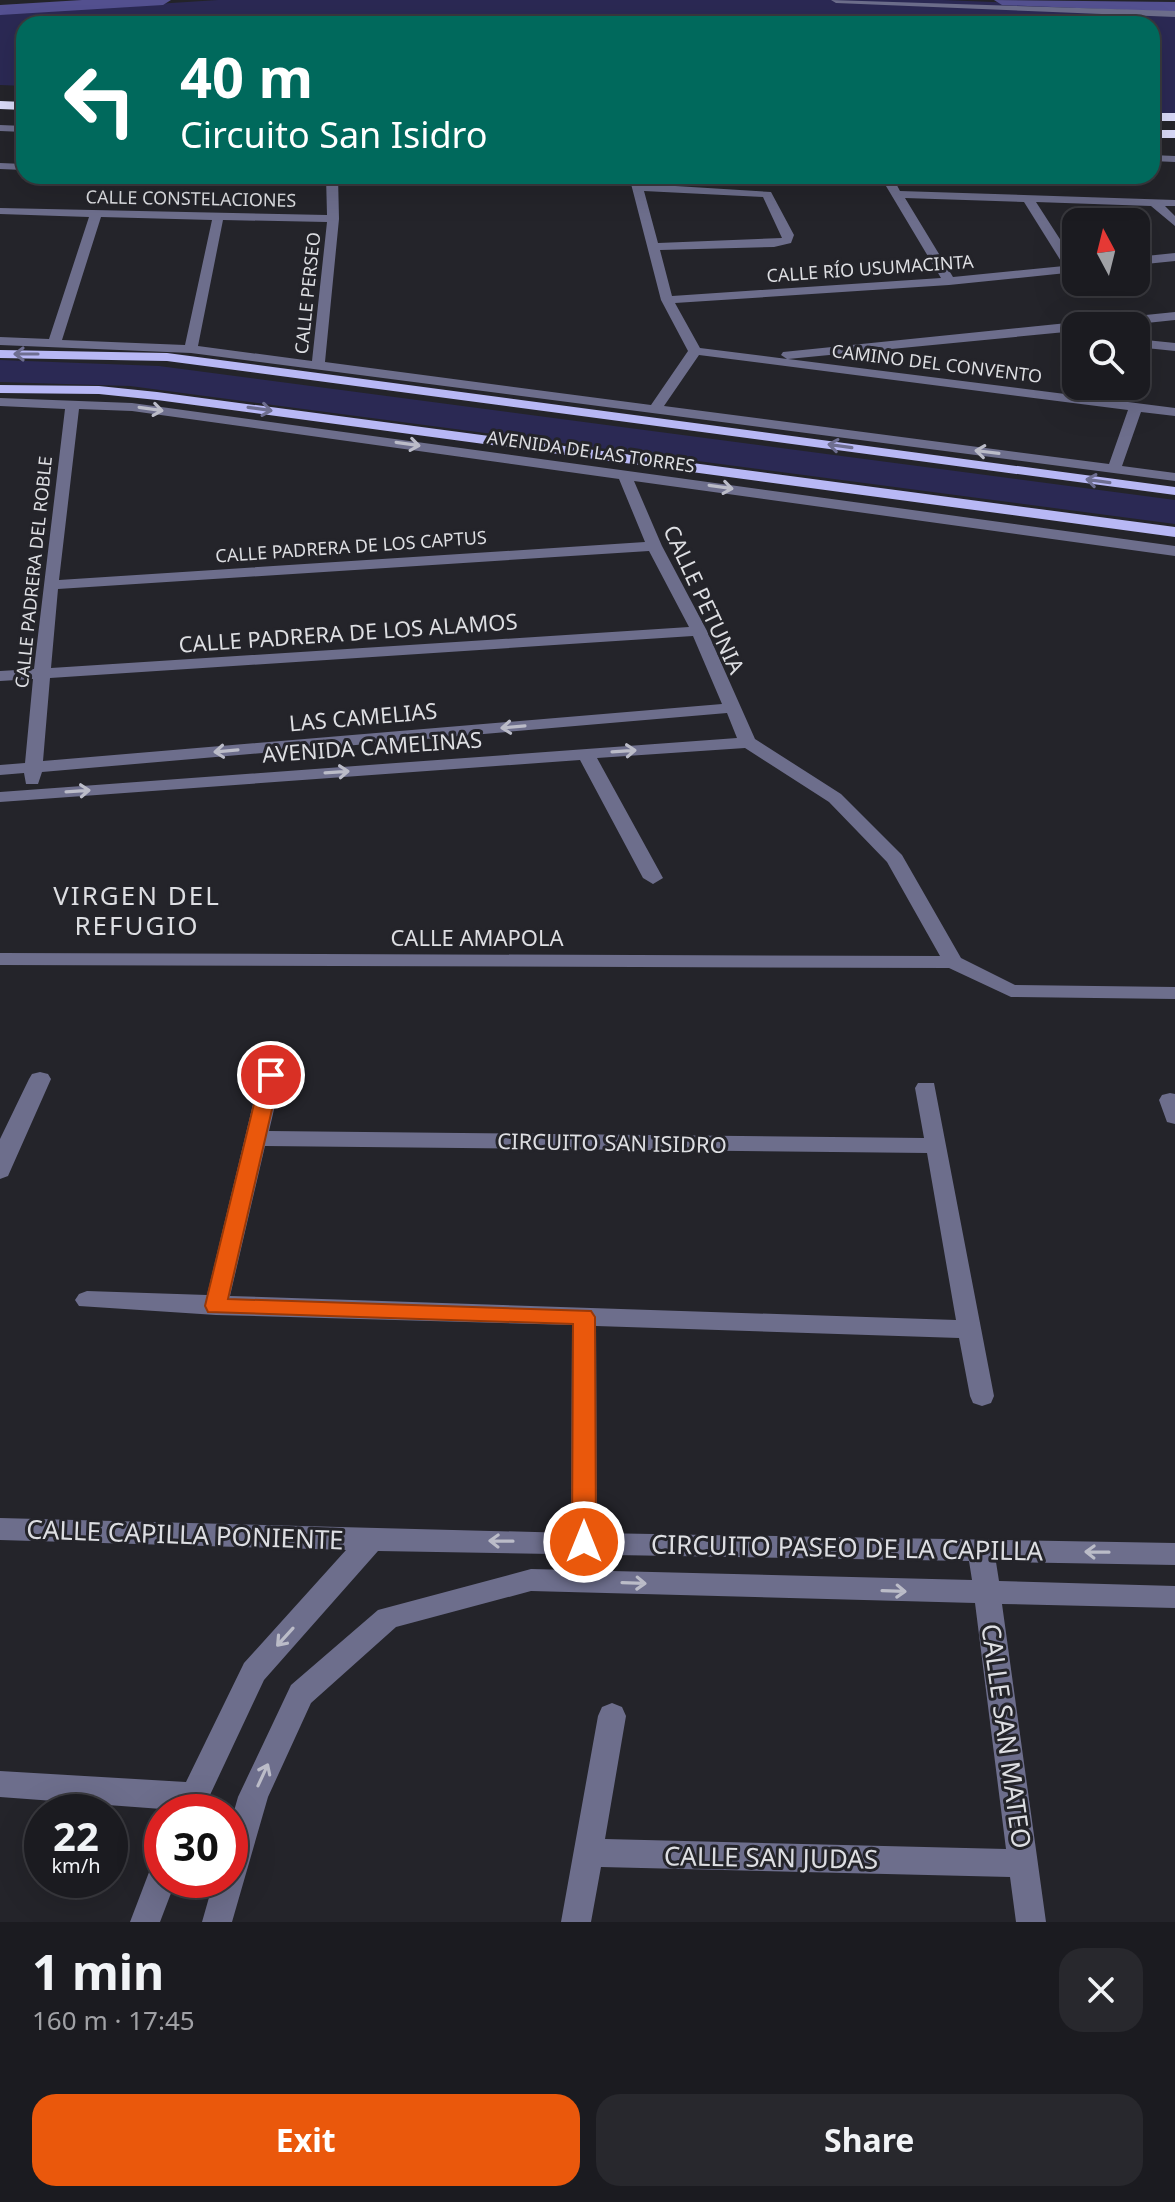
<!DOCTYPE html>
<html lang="en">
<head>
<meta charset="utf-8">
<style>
  :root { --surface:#1b1b20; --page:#28282d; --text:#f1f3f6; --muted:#a0a1a5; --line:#39393e; --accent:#ea580c }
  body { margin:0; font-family:"Noto Sans",sans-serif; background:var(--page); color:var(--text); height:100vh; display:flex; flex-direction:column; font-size:30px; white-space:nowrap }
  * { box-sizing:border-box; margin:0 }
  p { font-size:26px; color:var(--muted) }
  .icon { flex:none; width:44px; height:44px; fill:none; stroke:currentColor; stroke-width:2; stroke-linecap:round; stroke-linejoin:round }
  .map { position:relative; height:1922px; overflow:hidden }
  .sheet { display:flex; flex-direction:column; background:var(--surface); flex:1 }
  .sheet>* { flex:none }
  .hud { position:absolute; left:16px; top:16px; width:1144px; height:168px; border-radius:24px; box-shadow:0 8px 32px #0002,0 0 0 2px var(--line); background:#00695c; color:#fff; overflow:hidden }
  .needle { width:52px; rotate:353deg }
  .buttons { position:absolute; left:1062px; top:208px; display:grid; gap:16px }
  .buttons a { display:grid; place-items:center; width:88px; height:88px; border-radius:16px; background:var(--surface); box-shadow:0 8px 32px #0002,0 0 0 2px var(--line); font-size:40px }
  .speed { position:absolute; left:24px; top:1794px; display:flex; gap:16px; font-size:40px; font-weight:700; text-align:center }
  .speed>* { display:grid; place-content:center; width:104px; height:104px; border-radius:50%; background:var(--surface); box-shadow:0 8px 32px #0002,0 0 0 2px var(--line); line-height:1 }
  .speed small { font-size:20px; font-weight:400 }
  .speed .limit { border:12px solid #d22; background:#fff; color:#111 }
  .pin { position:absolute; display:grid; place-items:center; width:68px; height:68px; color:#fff; margin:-34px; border:4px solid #fff; border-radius:50%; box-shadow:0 2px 8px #0007 }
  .me { position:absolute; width:88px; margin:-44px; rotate:0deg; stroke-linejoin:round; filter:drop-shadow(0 0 6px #0008) }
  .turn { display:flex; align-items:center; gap:28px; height:168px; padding:0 32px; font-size:36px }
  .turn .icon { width:104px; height:104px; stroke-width:2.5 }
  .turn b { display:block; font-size:56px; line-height:68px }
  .round { display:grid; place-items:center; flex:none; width:84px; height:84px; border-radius:24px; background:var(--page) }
  .summary { display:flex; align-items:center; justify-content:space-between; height:136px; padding:0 32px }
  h1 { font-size:48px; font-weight:700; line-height:60px }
  .button { display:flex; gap:16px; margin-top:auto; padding:16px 32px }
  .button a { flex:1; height:92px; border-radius:24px; background:var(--accent); color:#fff; font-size:32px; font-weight:700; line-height:92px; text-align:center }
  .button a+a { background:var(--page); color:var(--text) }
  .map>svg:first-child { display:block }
  .green { fill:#2b2954 }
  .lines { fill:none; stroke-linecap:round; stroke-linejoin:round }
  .canal { fill:#545191; fill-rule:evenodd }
  .minor { fill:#6d6e8c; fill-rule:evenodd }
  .major { fill:#b8b8f5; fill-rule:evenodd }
  .highway { fill:#dadbf9; fill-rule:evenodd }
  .oneway { stroke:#6e6e90 }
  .oneway2 { stroke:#bbbcc8 }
  .route { fill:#ea580c; stroke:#983908; stroke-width:2 }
  .labels { text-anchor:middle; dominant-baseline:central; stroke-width:6; stroke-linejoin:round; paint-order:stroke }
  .far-street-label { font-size:18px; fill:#dddee2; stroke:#24242a }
  .street-label { font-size:22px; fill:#dddee2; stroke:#24242a }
  .quarter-label { font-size:26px; letter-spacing:2px; fill:#dddee2; stroke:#24242a }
  .near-street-label { font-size:26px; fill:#dddee2; stroke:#24242a }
</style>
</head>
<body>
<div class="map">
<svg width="1175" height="1922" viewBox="0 0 1175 1922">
  <rect width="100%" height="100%" fill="#24242a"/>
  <!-- green -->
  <path class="green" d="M 218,0 L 943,0 L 1175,9 L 1175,113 L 1152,113 L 1152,24 L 387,24 L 386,20 L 323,19 L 322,24 L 24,24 L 24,86 L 0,85 L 0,14 Z
    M 0,360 L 159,366 L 1175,500 L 1175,524 L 130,386 L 0,382 Z"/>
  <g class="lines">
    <!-- canal -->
    <path class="canal" d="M 82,0 L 171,0 L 163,5 L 0,15 L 0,5 Z
      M 994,0 L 1175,2 L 1175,12 L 1002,5 Z"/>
    <!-- minor -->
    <path class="minor" d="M 831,0 L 1175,11 L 1175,17 L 836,3 Z
      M 0,125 L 24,126 L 24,132 L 0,131 Z
      M 1152,155 L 1175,156 L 1175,162 L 1152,161 Z
      M 0,163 L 24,164 L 24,170 L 0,169 Z
      M 326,176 L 338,176 L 339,219 L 325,362 L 651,405 L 688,351 L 661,300 L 629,176 L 641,176 L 643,184 L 771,192 L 794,235 L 791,243 L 774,247 L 660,250 L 672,296 L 941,278 L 880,176 L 892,176 L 900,191 L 1175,200 L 1175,206 L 1165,206 L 1175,216 L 1175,226 L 1151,206 L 1036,202 L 1076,264 L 1076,272 L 949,285 L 675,303 L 700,348 L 787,359 L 781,355 L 783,352 L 1175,312 L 1175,320 L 1118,326 L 1076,326 L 1076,331 L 788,359 L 1175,408 L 1175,416 L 1141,412 L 1122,466 L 1175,473 L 1175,481 L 191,353 L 0,345 L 0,337 L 49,339 L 89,217 L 0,214 L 0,208 L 327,215 ZM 644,191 L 763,197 L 782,238 L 658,243 ZM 905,198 L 1024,202 L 1064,266 L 953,277 ZM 101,217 L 212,220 L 185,345 L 62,340 ZM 223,220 L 327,222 L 312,361 L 198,346 ZM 699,355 L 1128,410 L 1109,464 L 664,406 Z
      M 1175,253 L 1175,261 L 1136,265 L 1136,257 Z
      M 1136,339 L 1175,343 L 1175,351 L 1136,347 Z
      M 0,398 L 132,403 L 1175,546 L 1175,556 L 634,481 L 662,546 L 707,631 L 755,739 L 841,794 L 902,855 L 961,958 L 1015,985 L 1175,987 L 1175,999 L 1011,997 L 949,968 L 0,965 L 0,953 L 940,956 L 887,862 L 829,802 L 745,748 L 597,758 L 663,878 L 653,884 L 643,878 L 580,760 L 0,802 L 0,792 L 737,738 L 727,713 L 42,772 L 38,784 L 26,784 L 24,773 L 0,775 L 0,765 L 25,763 L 33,679 L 0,681 L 0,671 L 34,669 L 65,409 L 0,406 ZM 79,409 L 132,411 L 619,479 L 645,542 L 59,580 ZM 649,551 L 689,627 L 51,668 L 58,589 ZM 693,636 L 722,704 L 43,761 L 50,678 Z
      M 271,1068 L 279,1070 L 282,1075 L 269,1131 L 924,1138 L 915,1088 L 918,1083 L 934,1083 L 994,1396 L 991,1403 L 982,1406 L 973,1403 L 970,1396 L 959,1338 L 596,1326 L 597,1533 L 1175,1543 L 1175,1565 L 996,1562 L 999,1581 L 1175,1586 L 1175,1608 L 1002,1604 L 1046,1922 L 1016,1922 L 1010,1877 L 601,1867 L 591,1922 L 561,1922 L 598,1716 L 602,1707 L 612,1703 L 622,1707 L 626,1716 L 605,1839 L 1006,1849 L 975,1603 L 531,1591 L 396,1627 L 311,1703 L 268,1797 L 232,1922 L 202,1922 L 214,1880 L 230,1880 L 230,1825 L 238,1797 L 291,1685 L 378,1610 L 531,1569 L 972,1580 L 969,1561 L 378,1551 L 264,1680 L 202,1812 L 0,1797 L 0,1771 L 186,1782 L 244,1663 L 346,1550 L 0,1540 L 0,1518 L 571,1533 L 572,1325 L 216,1315 L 79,1306 L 75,1300 L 79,1294 L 87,1291 L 207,1295 L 260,1075 L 263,1070 ZM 265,1146 L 927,1153 L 956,1320 L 230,1296 Z
      M 40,1072 L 48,1074 L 51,1079 L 8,1176 L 0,1179 L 0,1139 L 29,1079 L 32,1074 Z
      M 1170,1093 L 1175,1094 L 1175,1124 L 1167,1122 L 1159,1100 L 1162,1095 Z
      M 162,1863 L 162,1880 L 176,1880 L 160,1922 L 130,1922 L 151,1867 Z"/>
    <!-- major -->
    <path class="major" d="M 0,350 L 167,353 L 1175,487 L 1175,495 L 167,361 L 0,358 Z
      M 0,385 L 99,386 L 157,392 L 1175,527 L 1175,537 L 157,400 L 99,394 L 0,393 Z"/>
    <!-- highway -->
    <path class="highway" d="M 0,101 L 24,102 L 24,110 L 0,109 Z
      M 1152,113 L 1175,113 L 1175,121 L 1152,121 Z
      M 1152,130 L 1175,130 L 1175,138 L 1152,138 Z"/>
  </g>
  <!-- one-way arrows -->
  <defs><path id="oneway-shaft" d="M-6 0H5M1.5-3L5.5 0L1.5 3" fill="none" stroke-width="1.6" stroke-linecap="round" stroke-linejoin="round" transform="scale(2)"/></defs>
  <g class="oneway">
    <use href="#oneway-shaft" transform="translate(26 354) rotate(-180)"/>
    <use href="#oneway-shaft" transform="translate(260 409) rotate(8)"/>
    <use href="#oneway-shaft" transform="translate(840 446) rotate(-172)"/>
    <use href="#oneway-shaft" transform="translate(1098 481) rotate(-172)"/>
  </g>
  <g class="oneway2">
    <use href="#oneway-shaft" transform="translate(151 409) rotate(8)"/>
    <use href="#oneway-shaft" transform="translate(408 444) rotate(8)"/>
    <use href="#oneway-shaft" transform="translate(987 452) rotate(-173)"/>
    <use href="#oneway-shaft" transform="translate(721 487) rotate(8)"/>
    <use href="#oneway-shaft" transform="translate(513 727) rotate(175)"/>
    <use href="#oneway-shaft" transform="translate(226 751) rotate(175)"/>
    <use href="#oneway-shaft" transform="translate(624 751) rotate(-4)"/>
    <use href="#oneway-shaft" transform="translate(337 772) rotate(-4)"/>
    <use href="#oneway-shaft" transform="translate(78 791) rotate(-4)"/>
    <use href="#oneway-shaft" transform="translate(501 1541) rotate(-179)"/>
    <use href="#oneway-shaft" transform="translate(1097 1552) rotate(-179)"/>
    <use href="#oneway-shaft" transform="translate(634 1583) rotate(2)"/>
    <use href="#oneway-shaft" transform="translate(894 1591) rotate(2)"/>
    <use href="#oneway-shaft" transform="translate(285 1637) rotate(132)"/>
    <use href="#oneway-shaft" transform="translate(263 1775) rotate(-65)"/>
  </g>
  <!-- route -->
  <path class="route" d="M 271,1068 L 280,1075 L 228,1299 L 591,1311 L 595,1317 L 596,1542 L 592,1549 L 584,1552 L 575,1549 L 572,1542 L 573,1324 L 208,1312 L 205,1306 L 261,1075 Z"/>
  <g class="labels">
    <!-- far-street labels -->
    <g class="far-street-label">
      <text transform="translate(191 198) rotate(1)">CALLE CONSTELACIONES</text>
      <text transform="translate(870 268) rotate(-4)">CALLE RÍO USUMACINTA</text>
      <text transform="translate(307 293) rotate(-84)">CALLE PERSEO</text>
      <text transform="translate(937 363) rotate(7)">CAMINO DEL CONVENTO</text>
      <text transform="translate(591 451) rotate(8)">AVENIDA DE LAS TORRES</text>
      <text transform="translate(351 546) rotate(-4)">CALLE PADRERA DE LOS CAPTUS</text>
      <text transform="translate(33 572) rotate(-84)">CALLE PADRERA DEL ROBLE</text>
    </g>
    <!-- street labels -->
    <g class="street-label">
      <text transform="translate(705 599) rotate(65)">CALLE PETUNIA</text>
      <text transform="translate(348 632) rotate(-4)">CALLE PADRERA DE LOS ALAMOS</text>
      <text transform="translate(363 716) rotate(-5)">LAS CAMELIAS</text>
      <text transform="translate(372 746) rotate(-4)">AVENIDA CAMELINAS</text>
      <text x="477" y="937">CALLE AMAPOLA</text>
      <text transform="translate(612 1142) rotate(1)">CIRCUITO SAN ISIDRO</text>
    </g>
    <!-- quarter labels -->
    <g class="quarter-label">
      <text x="137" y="895">VIRGEN DEL<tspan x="137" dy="30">REFUGIO</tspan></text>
    </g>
    <!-- near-street labels -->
    <g class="near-street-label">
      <text transform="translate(185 1534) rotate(2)">CALLE CAPILLA PONIENTE</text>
      <text transform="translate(847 1547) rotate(1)">CIRCUITO PASEO DE LA CAPILLA</text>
      <text transform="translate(1007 1736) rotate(82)">CALLE SAN MATEO</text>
      <text transform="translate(771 1857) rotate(1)">CALLE SAN JUDAS</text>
    </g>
  </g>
</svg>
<div class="buttons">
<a><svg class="needle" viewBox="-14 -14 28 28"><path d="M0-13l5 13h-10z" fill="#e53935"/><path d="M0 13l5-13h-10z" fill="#a0a1a5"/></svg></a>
<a><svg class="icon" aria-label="search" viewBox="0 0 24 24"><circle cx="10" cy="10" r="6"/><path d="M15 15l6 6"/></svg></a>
</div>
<div class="speed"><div>22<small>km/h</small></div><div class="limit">30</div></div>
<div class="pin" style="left:271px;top:1075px;background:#d93025"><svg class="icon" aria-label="arrive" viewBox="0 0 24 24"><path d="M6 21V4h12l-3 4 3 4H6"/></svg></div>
<svg class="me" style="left:584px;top:1542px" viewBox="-20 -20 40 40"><circle r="17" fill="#ea580c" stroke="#fff" stroke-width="3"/><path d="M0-11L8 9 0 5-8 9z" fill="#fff"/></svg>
<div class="hud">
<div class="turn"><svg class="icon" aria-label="left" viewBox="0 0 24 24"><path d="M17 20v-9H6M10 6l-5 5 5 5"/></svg><div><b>40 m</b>Circuito San Isidro</div></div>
</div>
</div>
<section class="sheet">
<div class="summary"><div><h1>1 min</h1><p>160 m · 17:45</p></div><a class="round"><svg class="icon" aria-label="close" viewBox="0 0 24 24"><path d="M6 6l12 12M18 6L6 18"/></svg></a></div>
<div class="button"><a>Exit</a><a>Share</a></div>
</section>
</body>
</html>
